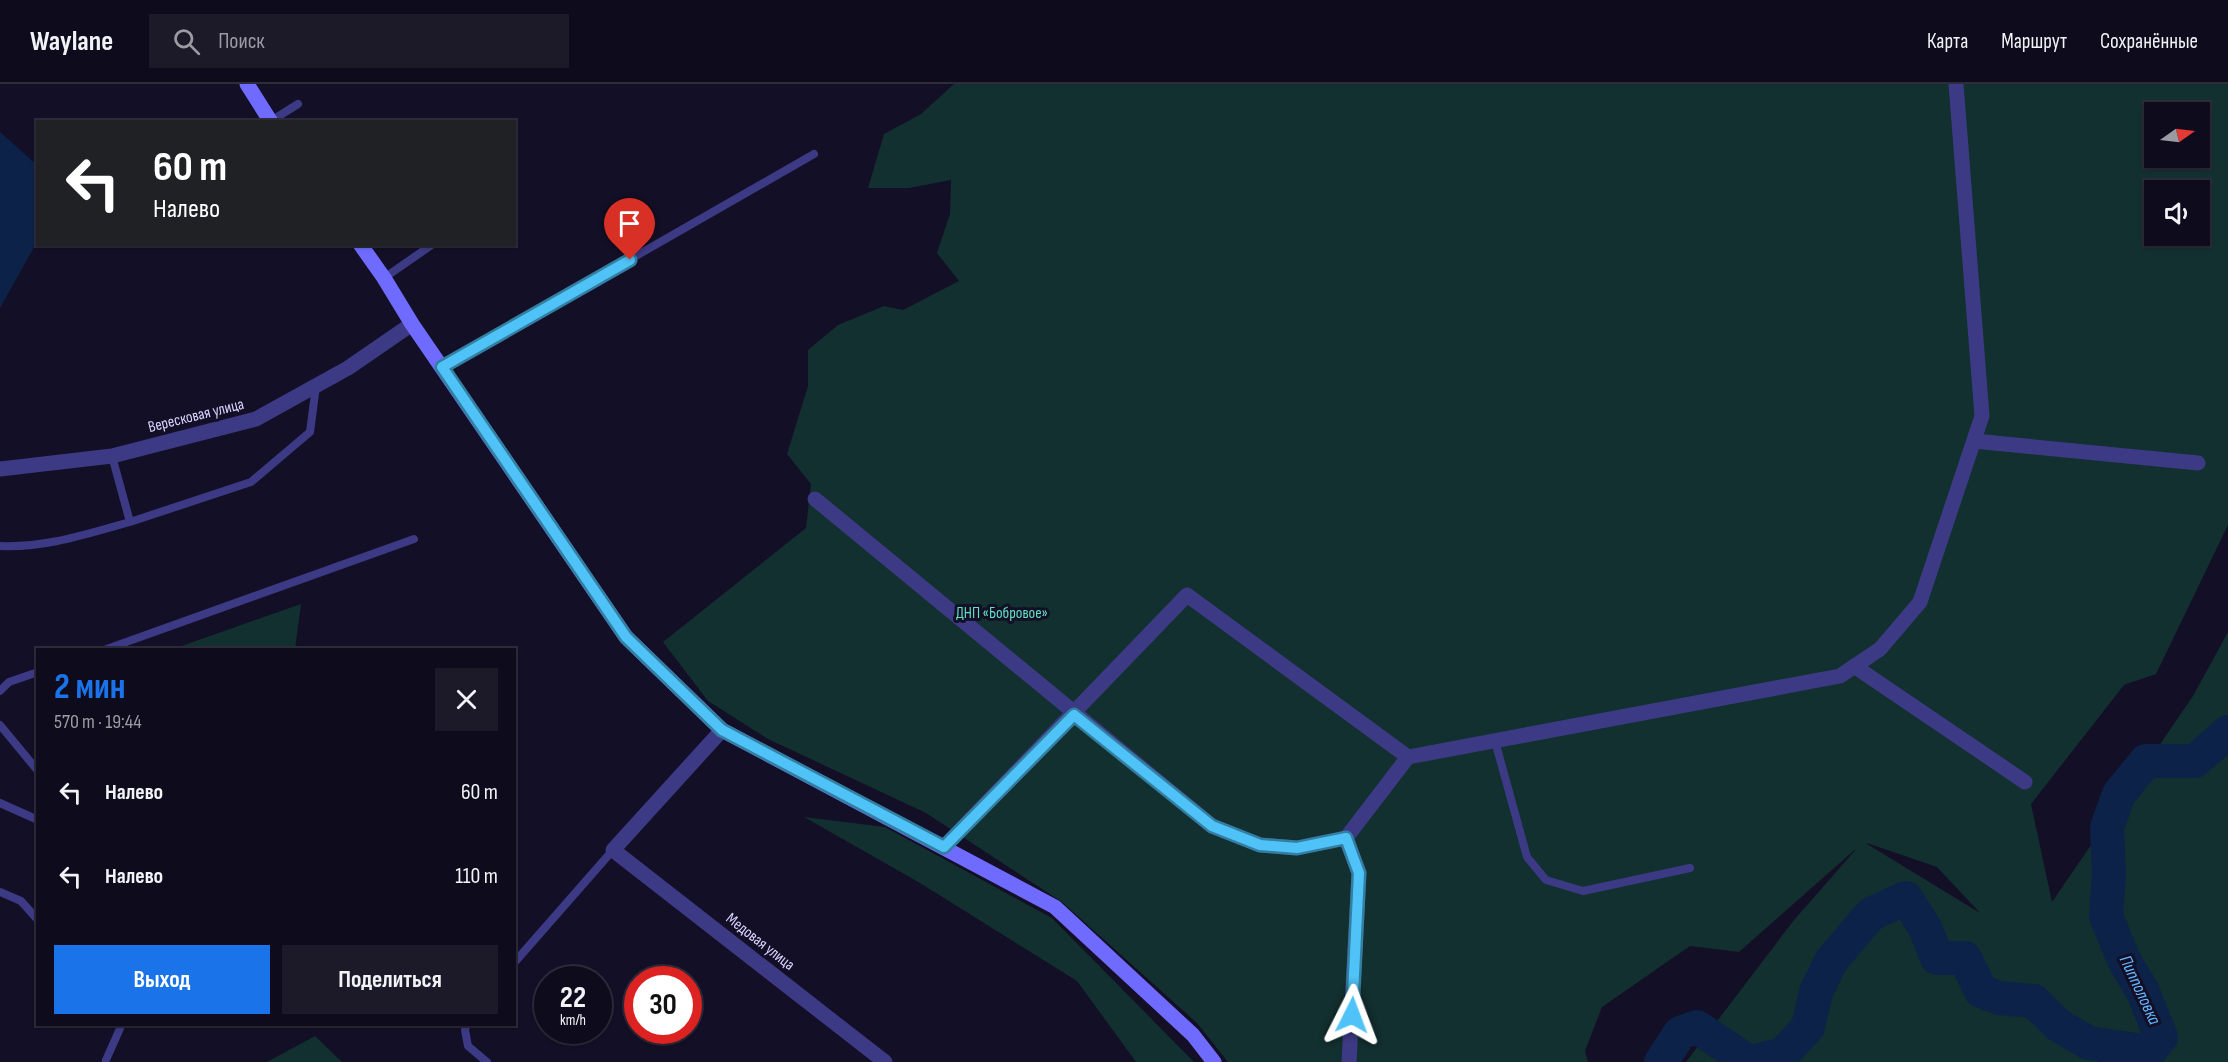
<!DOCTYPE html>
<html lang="ru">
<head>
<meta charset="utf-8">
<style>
  :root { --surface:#0e0b1c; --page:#1c1929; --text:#f1f3f6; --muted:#9b9ba3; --line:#2e2b3b; --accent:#1a73e8 }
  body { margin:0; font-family:"Sofia Sans Condensed",sans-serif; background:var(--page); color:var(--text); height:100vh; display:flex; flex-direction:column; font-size:22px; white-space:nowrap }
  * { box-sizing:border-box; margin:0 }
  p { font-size:20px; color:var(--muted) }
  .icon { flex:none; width:33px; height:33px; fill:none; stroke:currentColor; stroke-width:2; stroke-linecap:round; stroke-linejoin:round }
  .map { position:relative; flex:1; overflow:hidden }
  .details { position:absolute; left:36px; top:564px; width:480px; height:378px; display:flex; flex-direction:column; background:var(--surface); border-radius:0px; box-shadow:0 2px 4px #0004,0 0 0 2px var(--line) }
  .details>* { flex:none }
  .top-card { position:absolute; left:36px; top:36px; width:480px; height:126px; border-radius:0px; box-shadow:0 2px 4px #0004,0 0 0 2px var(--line); background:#202124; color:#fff; overflow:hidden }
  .needle { width:39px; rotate:76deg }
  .fabs { position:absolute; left:2144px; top:18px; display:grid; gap:12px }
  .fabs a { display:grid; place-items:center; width:66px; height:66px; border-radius:0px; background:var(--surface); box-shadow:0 2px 4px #0004,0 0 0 2px var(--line); font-size:30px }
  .speed { position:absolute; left:534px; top:882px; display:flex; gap:12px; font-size:30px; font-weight:700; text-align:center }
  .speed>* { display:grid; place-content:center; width:78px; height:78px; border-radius:50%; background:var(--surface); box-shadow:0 2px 4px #0004,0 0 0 2px var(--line); line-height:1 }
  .speed small { font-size:15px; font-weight:400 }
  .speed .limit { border:9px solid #d22; background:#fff; color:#111 }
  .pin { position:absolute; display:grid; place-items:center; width:51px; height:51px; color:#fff; margin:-62px -26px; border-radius:50% 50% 50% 0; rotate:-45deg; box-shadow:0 0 6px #0007 }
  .pin .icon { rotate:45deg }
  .me { position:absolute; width:66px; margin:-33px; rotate:3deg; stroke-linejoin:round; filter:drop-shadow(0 0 4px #0008) }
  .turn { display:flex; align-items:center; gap:21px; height:126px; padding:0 18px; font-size:27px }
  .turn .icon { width:78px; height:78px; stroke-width:2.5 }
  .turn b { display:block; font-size:42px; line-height:51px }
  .round { display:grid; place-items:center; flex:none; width:63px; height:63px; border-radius:0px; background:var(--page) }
  .head { display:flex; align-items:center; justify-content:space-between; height:102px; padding:0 18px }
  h1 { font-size:36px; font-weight:700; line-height:45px; color:var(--accent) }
  .primary-button { display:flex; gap:12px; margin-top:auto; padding:12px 18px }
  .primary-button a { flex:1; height:69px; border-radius:0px; background:var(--accent); color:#fff; font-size:24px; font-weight:700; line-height:69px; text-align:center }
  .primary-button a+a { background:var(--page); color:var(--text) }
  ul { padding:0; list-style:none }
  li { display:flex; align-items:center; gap:18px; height:84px; padding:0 18px }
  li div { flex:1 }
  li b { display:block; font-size:22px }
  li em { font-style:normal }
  header { display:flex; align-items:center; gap:36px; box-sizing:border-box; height:84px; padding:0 30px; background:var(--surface); border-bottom:2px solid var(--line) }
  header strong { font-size:28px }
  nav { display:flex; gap:33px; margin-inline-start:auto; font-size:21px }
  .search { width:420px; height:54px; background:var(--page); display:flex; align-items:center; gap:15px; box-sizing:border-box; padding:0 21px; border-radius:0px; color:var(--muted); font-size:22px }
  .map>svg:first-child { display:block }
  .green { fill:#12302f; fill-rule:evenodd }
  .water { fill:#0c2248 }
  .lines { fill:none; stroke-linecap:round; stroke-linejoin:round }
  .river { stroke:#0c2248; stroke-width:34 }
  .service { stroke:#3d3a85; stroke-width:8 }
  .minor { stroke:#3d3a85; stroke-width:15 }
  .secondary { stroke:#6f6bff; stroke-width:15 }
  .route-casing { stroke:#337fa1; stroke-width:15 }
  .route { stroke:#4fc3f7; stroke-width:10 }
  .labels { text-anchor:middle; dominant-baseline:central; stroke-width:6; stroke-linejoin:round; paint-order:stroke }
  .street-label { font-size:16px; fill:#d9d4ff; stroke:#130f26 }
  .park-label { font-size:16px; fill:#5fe0c0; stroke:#130f26 }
  .water-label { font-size:18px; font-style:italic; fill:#62b6ff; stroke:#130f26 }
</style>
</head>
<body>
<header>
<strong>Waylane</strong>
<div class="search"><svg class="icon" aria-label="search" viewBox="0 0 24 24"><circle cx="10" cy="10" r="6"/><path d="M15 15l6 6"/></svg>Поиск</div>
<nav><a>Карта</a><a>Маршрут</a><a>Сохранённые</a></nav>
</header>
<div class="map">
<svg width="2228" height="978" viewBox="0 0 2228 978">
  <rect width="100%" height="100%" fill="#130f26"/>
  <!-- green -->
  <path class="green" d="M 954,0 L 2228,0 L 2228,441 L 2156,590 L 2124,601 L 2031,720 L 2052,818 L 2193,612 L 2228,548 L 2228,978 L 1686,978 L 1794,836 L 1858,763 L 1739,868 L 1690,862 L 1602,923 L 1585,967 L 1588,978 L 1228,978 L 1197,939 L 1062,818 L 926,729 L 768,655 L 708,617 L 663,558 L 806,444 L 811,400 L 787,370 L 808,302 L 808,266 L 838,241 L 884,222 L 903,226 L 959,197 L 937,169 L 950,130 L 951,96 L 909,104 L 868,104 L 884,50 L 921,30 ZM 2154,28 L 2199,28 L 2199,74 L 2154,74 ZM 2154,106 L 2199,106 L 2199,152 L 2154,152 ZM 1867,759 L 1937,783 L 1980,829 L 1867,760 Z
    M 301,520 L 295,565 L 173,565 Z
    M 804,733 L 885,743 L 1052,834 L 1194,978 L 1136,978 L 1077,897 L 920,799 Z
    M 315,952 L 342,978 L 267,978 Z"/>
  <!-- water -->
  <path class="water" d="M 0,48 L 37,81 L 37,158 L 0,224 Z"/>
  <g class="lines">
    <!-- river -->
    <path class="river" d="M 1661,978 L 1680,949 L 1697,943 L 1749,978
      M 1752,978 L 1783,970 L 1808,943 L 1816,908 L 1831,877 L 1871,830 L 1906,814 L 1925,844 L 1937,874 L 1965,874 L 1981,907 L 1999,914 L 2034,917 L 2058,941 L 2089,959 L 2149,968 L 2161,953 L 2143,908 L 2124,876 L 2106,832 L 2109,791 L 2107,743 L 2119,710 L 2146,677 L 2195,677 L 2228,648"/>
    <!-- service -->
    <path class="service" d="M 271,37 L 298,20
      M 384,194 L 433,160
      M 442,283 L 814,70
      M 130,438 L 251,398 L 310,348 L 316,302
      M 0,462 C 46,464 86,450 130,438 L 112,372
      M 104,566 L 414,455
      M 0,607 L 9,598 L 38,588
      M 0,641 L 38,687
      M 1495,657 L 1527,773 L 1546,796 L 1583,807 L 1690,784
      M 0,719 L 38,736
      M 0,808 L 21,817 L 38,836
      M 514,879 L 613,766
      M 467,940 L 465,946 L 468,962 L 487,978
      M 106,976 L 122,940"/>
    <!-- minor -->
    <path class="minor" d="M 1974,357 L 2198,379
      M 0,385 L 112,372 L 256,335 L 348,284 L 412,240
      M 815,415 L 1212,742 L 1260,761 L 1297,764 L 1346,754 L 1408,673 L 1840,592 L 1880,565 L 1920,518 L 1982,332 L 1956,0
      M 1854,582 L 2025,698
      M 722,646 L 613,766 L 885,978
      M 1346,754 L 1359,789 L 1349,978
      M 944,763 L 1187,511 L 1408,673"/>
    <!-- secondary -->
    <path class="secondary" d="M 247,0 L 271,38
      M 360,160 L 384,194 L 412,240 L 626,553 L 722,646 L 1055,823 L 1193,951 L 1214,978"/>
  </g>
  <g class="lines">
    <defs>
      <path id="route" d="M 630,176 L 442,283 L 626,553 L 722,646 L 944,763 L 1074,631 L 1212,742 L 1260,761 L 1297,764 L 1346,754 L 1359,789 L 1352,931"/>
    </defs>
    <!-- route casing -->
    <use href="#route" class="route-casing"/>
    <!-- route -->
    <use href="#route" class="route"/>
  </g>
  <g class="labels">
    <!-- street labels -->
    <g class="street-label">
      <text transform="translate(196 332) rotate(-14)">Вересковая улица</text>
      <text transform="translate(760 858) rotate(38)">Медовая улица</text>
    </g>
    <!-- park labels -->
    <g class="park-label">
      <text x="1002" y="529">ДНП «Бобровое»</text>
    </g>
    <!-- water labels -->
    <g class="water-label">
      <text transform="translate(2140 906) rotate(65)">Пипполовка</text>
    </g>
  </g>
</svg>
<div class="fabs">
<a><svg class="needle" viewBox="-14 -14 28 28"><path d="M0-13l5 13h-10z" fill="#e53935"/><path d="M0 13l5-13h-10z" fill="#9b9ba3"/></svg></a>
<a><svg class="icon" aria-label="sound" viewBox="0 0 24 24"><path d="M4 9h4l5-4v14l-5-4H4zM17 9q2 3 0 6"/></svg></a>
</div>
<div class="speed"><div>22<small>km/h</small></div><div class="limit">30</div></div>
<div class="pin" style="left:630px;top:176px;background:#d93025"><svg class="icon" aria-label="arrive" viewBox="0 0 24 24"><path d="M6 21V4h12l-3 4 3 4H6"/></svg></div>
<svg class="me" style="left:1352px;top:931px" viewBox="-20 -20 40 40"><path d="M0-17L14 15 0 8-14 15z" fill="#4fc3f7" stroke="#fff" stroke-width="4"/></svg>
<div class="top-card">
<div class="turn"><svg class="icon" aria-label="left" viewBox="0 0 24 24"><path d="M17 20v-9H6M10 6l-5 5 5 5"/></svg><div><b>60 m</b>Налево</div></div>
</div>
<section class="details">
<div class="head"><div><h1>2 мин</h1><p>570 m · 19:44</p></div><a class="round"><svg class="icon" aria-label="close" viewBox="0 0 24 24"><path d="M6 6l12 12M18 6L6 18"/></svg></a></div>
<ul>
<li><svg class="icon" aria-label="left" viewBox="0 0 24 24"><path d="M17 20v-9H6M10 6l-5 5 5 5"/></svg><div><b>Налево</b></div><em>60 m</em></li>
<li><svg class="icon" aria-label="left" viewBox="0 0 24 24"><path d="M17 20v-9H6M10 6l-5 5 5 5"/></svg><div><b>Налево</b></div><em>110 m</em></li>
</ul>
<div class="primary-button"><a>Выход</a><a>Поделиться</a></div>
</section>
</div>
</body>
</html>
